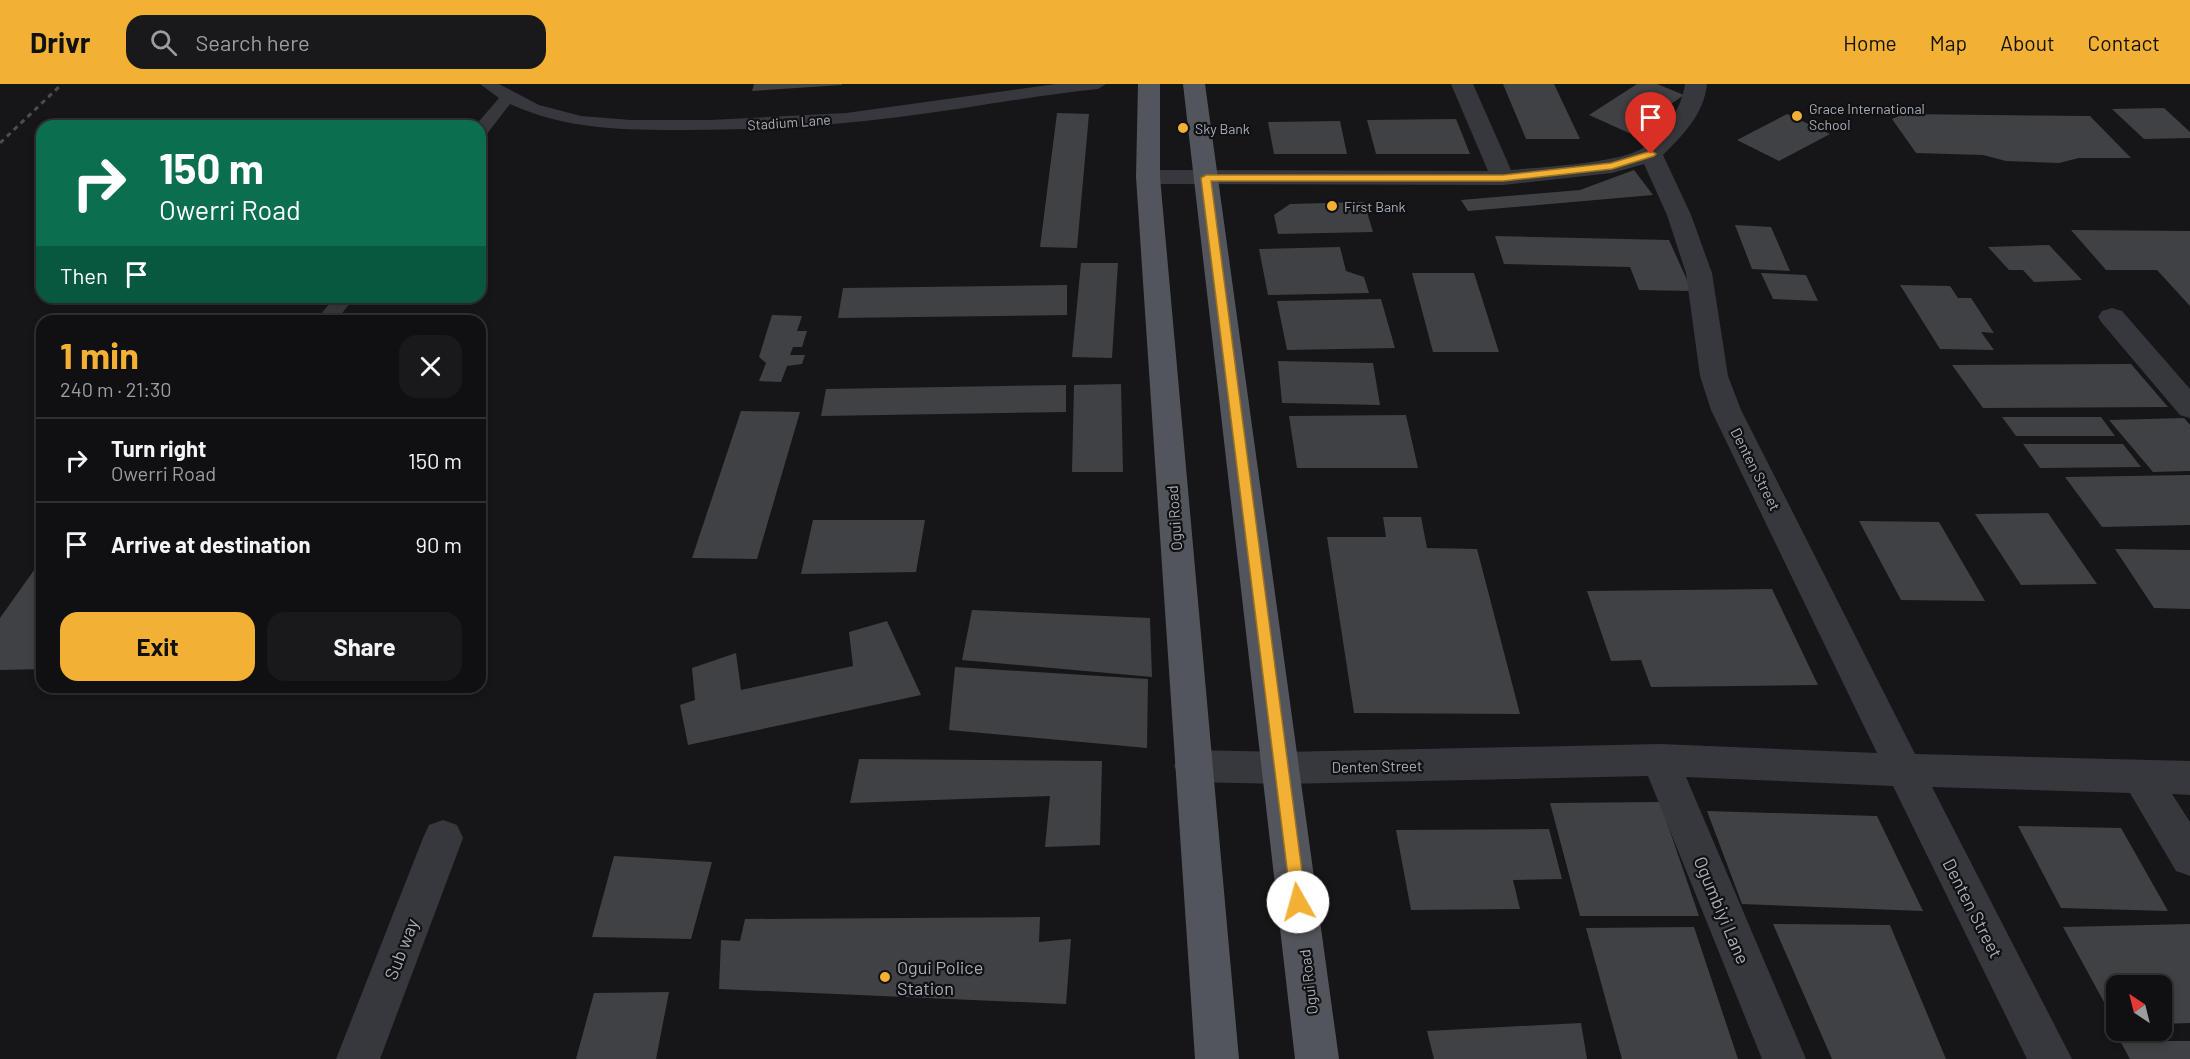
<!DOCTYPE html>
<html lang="en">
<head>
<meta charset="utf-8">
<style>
  :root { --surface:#101012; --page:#19191b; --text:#f1f3f6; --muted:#9c9d9f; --line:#303032; --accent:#f2b134 }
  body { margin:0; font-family:Barlow,sans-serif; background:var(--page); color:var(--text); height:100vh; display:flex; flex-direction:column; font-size:22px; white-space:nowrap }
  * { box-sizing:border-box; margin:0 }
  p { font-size:20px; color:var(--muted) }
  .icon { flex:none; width:33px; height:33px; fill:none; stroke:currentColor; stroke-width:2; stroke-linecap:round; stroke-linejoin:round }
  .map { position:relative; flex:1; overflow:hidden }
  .details { position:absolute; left:36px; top:231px; width:450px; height:378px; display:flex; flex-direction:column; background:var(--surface); border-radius:18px; box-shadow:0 3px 9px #0003,0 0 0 2px var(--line) }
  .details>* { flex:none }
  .banner { position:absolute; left:36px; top:36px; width:450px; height:183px; border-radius:18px; box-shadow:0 3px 9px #0003,0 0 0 2px var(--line); background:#0b6e4f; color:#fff; overflow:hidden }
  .needle { width:39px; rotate:325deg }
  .tools { position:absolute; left:2106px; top:891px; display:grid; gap:12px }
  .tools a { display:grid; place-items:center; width:66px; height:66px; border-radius:12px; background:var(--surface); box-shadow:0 3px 9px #0003,0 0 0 2px var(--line); font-size:30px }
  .pin { position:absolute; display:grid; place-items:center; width:51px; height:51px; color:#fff; margin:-62px -26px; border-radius:50% 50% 50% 0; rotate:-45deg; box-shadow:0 0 6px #0007 }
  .pin .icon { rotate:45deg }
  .me { position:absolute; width:66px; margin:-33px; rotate:353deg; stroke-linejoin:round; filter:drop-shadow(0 0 4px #0008) }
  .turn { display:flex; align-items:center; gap:21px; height:126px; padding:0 24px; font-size:27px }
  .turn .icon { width:78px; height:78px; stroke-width:2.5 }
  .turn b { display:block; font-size:42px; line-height:51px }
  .then { display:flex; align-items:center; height:57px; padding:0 24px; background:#0003; gap:12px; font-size:22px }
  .round { display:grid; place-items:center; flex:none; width:63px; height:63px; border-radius:18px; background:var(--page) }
  .headline { display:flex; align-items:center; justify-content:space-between; height:102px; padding:0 24px }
  h1 { font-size:36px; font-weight:700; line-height:45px; color:var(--accent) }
  .cta { display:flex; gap:12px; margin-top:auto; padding:12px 24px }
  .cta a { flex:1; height:69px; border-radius:18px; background:var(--accent); color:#111; font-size:24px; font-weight:700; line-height:69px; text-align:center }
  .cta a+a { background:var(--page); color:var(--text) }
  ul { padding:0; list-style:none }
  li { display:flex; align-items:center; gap:18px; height:84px; padding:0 24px; border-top:2px solid var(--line) }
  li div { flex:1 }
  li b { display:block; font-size:22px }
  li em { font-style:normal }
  header { display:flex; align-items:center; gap:36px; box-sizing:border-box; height:84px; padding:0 30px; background:var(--accent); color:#111 }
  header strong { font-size:28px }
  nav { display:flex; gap:33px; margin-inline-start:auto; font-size:21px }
  .search { width:420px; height:54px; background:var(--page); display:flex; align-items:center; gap:15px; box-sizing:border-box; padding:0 21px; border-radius:18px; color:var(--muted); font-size:22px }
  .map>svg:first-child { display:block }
  .building { fill:#404145 }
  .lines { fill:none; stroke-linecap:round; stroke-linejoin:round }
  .lane { fill:#37383d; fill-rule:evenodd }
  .street { fill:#37383d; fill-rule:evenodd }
  .primary { fill:#53555c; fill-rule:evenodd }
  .rail { stroke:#4a4c52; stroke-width:3; stroke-dasharray:5 4.5; stroke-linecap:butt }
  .route { fill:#f2b134; stroke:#9d7322; stroke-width:1.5 }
  .poi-dot { fill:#f2b134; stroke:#111113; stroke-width:2 }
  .labels { text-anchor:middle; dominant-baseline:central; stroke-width:4.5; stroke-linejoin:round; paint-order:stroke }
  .far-poi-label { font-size:14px; fill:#a8adb8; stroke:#111113; text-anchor:start }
  .far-street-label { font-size:14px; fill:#a8adb8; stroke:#111113 }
  .street-label { font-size:15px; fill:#a8adb8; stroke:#111113 }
  .near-street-label { font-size:18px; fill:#a8adb8; stroke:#111113 }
  .near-poi-label { font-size:18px; fill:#a8adb8; stroke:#111113; text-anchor:start }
</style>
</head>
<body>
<header>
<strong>Drivr</strong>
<div class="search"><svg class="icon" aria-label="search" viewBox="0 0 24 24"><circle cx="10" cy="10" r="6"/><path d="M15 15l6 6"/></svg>Search here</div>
<nav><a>Home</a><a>Map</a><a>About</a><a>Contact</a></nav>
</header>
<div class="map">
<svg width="2190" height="975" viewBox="0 0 2190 975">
  <rect width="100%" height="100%" fill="#161618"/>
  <!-- building -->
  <path class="building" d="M 754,0 L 842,0 L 842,1 L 752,7 Z
    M 1503,0 L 1554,0 L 1580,55 L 1526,55 Z
    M 1637,0 L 1657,0 L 1684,11 L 1629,49 L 1589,31 Z
    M 2164,24 L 2190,48 L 2190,54 L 2144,55 L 2112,25 Z
    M 1057,29 L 1089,30 L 1077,164 L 1040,163 Z
    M 1787,30 L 1830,50 L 1779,77 L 1737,56 Z
    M 1904,30 L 2090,32 L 2131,74 L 2079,74 L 2059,79 L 2006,77 L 1983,71 L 1916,69 L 1892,35 Z
    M 1456,35 L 1470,70 L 1376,70 L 1367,36 Z
    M 1340,37 L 1347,70 L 1274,70 L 1268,38 Z
    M 1634,86 L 1653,111 L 1468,127 L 1461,116 L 1580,106 Z
    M 1364,118 L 1373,148 L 1278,150 L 1274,131 L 1290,120 Z
    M 1735,141 L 1771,143 L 1790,187 L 1752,185 Z
    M 2071,146 L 2190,147 L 2190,222 L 2157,186 L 2106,186 Z
    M 1495,152 L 1669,156 L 1692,207 L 1639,206 L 1630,183 L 1504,180 Z
    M 2049,161 L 2082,196 L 2034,198 L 2023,186 L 2009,186 L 1988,163 Z
    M 1340,163 L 1346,187 L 1364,193 L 1369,209 L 1268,211 L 1259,165 Z
    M 1081,179 L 1118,179 L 1112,274 L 1072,273 Z
    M 1412,189 L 1474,189 L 1499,268 L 1433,268 Z
    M 1761,189 L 1806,191 L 1818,217 L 1773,215 Z
    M 1067,201 L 1067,231 L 838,234 L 843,204 Z
    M 1900,201 L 1950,202 L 1958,214 L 1971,214 L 1994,249 L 1981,248 L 1994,266 L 1940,265 Z
    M 1381,215 L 1395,264 L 1287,266 L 1277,217 Z
    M 772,231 L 802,232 L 797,247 L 807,247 L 802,263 L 793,263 L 790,271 L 805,271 L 802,280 L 787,282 L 781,298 L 759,297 L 766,279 L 759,273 Z
    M 1278,277 L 1373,279 L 1380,321 L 1282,319 Z
    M 2131,280 L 2168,323 L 1983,324 L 1952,281 Z
    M 1121,300 L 1123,388 L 1072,388 L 1074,301 Z
    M 1066,301 L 1066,328 L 821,332 L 826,305 Z
    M 741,327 L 800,328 L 757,475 L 692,474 Z
    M 1406,331 L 1418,384 L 1297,384 L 1289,332 Z
    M 2002,333 L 2101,333 L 2115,352 L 2016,352 Z
    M 2184,334 L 2190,341 L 2190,387 L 2153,388 L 2109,336 Z
    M 2023,360 L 2123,360 L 2141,383 L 2040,384 Z
    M 2190,391 L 2190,441 L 2102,443 L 2065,393 Z
    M 2048,429 L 2097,500 L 2021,501 L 1975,430 Z
    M 1383,433 L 1421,433 L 1427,464 L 1477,465 L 1520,630 L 1354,629 L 1327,453 L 1386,453 Z
    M 813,436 L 925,436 L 916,488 L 801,490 Z
    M 1859,437 L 1939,438 L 1985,517 L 1901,516 Z
    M 2115,465 L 2190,466 L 2190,525 L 2154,524 Z
    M 42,475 L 42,585 L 0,586 L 0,534 Z
    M 1772,505 L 1818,601 L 1651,603 L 1641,576 L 1611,577 L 1587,507 Z
    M 972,526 L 1150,534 L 1152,593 L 962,576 Z
    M 887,537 L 921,611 L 688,661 L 680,621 L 695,616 L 692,584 L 736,569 L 741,606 L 853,582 L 849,548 Z
    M 955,583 L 1148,595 L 1147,664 L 949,646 Z
    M 859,675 L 1102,677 L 1100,761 L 1045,763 L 1050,712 L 850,719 Z
    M 1660,718 L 1699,832 L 1580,832 L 1550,719 Z
    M 1707,727 L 1877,732 L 1923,827 L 1742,820 Z
    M 2018,742 L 2121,744 L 2168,827 L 2061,824 Z
    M 1549,745 L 1562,795 L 1513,796 L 1520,825 L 1411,826 L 1396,746 Z
    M 614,772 L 712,778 L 691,855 L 592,853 Z
    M 1040,833 L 1039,858 L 1071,855 L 1066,920 L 719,905 L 721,856 L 740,857 L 745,835 Z
    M 1773,840 L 1890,841 L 1946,975 L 1832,975 Z
    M 2190,840 L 2190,939 L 2162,940 L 2162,902 L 2116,902 L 2116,940 L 2063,843 Z
    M 1694,843 L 1738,975 L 1622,975 L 1586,844 Z
    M 669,908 L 656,975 L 576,975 L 594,909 Z
    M 1581,939 L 1587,975 L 1434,975 L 1427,947 Z
    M 2120,957 L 2190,957 L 2190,975 L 2130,975 Z"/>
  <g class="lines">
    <!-- lane -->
    <path class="lane" d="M 480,0 L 499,0 L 539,21 L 581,32 L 631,36 L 710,36 L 846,29 L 1056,0 L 1106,0 L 1098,5 C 1031,12 966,25 899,33 C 828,42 757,46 685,46 C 625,46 566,46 510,20 L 486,51 L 480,52 L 480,42 L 475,42 L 499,14 Z
      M 335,213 L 355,213 L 336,237 L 315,237 Z"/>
    <!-- street -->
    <path class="street" d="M 1451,0 L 1473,0 L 1511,86 C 1541,83 1621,79 1643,64 C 1664,51 1682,24 1685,0 L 1707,0 C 1704,30 1683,51 1663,71 L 1691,131 L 1712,189 L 1728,292 L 1741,326 L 1915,670 L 2190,677 L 2190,711 L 2172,710 L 2190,738 L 2190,792 L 2176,787 L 2130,709 L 1932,703 L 2072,975 L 2027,975 L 1893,702 L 1686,693 L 1806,975 L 1762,975 L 1648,692 L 1282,700 L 1193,698 L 1180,694 L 1174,682 L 1180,670 L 1193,666 L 1282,668 L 1660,660 L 1877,669 L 1711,326 L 1700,292 L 1686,189 L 1667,131 L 1644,80 L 1612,89 L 1503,101 L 1148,100 L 1140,98 L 1136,93 L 1140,88 L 1148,86 L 1488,87 Z
      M 2112,224 L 2122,227 L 2190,305 L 2190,334 L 2180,331 L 2102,239 L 2098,233 L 2102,227 Z
      M 443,736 L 457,741 L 463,754 L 380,975 L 336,975 L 423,754 L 429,741 Z"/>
    <!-- primary -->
    <path class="primary" d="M 1138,0 L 1160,0 L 1160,93 L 1239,975 L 1195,975 L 1136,93 Z
      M 1183,0 L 1205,0 L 1339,975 L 1295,975 Z"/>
    <!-- rail -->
    <path class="rail" d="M 0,59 L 62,0"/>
  </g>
  <!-- route -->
  <path class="route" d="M 1651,67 L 1656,70 L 1654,72 L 1612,85 L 1503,97 L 1211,97 L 1306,818 L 1304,824 L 1298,826 L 1292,824 L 1201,94 L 1206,91 L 1503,91 L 1611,79 Z"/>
  <!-- markers -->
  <g class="poi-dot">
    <circle cx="1797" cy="32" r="6"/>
    <circle cx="1183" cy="44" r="6"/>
    <circle cx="1332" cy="122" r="6"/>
    <circle cx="885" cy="893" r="6"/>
  </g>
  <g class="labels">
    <!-- far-poi labels -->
    <g class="far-poi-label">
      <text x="1809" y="24">Grace International<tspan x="1809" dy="16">School</tspan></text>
      <text x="1195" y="44">Sky Bank</text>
      <text x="1344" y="122">First Bank</text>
    </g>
    <!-- far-street labels -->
    <g class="far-street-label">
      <text transform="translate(789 38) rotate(-4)">Stadium Lane</text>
    </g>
    <!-- street labels -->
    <g class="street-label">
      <text transform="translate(1756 385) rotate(63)">Denten Street</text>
      <text transform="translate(1174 434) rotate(-94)">Ogui Road</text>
      <text transform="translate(1377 682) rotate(-1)">Denten Street</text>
      <text transform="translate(1308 898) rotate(-97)">Ogui Road</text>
    </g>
    <!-- near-street labels -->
    <g class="near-street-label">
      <text transform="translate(1973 824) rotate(63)">Denten Street</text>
      <text transform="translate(1722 826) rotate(67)">Ogumbiyi Lane</text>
      <text transform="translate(401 865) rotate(-69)">Sub way</text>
    </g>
    <!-- near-poi labels -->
    <g class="near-poi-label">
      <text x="897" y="883">Ogui Police<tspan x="897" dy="21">Station</tspan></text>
    </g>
  </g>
</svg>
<div class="tools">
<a><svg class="needle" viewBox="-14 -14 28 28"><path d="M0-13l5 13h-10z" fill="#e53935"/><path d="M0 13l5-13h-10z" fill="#9c9d9f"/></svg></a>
</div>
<div class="pin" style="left:1651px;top:70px;background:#d93025"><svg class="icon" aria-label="arrive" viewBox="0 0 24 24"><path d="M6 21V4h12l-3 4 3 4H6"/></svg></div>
<svg class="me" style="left:1298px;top:818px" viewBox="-20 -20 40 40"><circle r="19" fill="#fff"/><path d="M0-13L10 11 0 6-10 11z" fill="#f2b134"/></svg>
<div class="banner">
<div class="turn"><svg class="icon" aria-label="right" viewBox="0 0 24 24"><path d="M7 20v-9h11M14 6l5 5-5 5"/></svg><div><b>150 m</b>Owerri Road</div></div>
<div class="then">Then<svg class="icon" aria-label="arrive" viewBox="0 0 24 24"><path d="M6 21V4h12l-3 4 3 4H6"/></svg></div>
</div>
<section class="details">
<div class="headline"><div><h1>1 min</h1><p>240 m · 21:30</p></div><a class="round"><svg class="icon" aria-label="close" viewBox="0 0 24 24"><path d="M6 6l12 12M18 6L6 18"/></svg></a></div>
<ul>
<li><svg class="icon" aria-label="right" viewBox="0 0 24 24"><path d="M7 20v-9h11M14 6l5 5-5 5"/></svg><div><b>Turn right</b><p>Owerri Road</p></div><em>150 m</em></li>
<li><svg class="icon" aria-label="arrive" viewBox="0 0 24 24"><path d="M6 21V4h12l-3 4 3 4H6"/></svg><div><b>Arrive at destination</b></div><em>90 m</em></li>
</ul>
<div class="cta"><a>Exit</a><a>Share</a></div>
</section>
</div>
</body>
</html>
